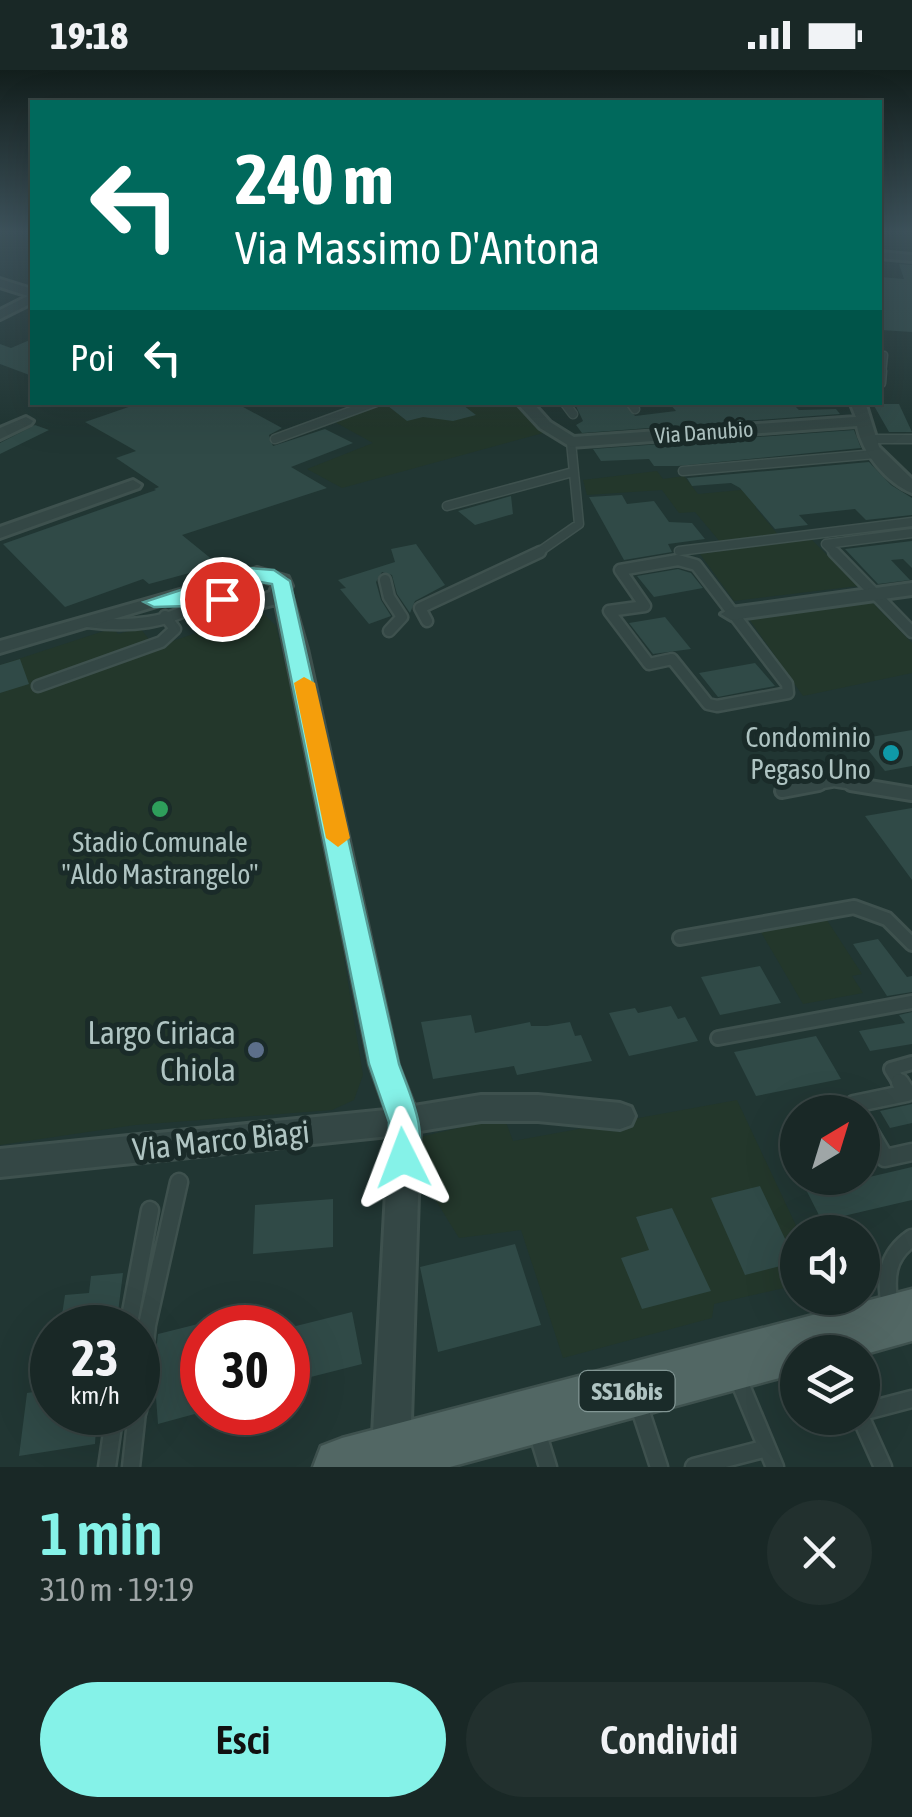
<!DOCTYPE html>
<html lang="it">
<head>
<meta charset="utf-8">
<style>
  :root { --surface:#192826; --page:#22302e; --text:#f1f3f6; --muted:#9fa6a7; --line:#374443; --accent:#85f2e8 }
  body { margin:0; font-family:"Asap Condensed",sans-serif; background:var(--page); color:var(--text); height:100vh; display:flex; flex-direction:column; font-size:38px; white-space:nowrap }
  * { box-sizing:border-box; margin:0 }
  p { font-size:32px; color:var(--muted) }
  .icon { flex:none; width:55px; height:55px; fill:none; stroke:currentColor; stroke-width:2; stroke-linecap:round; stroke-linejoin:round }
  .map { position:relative; height:1397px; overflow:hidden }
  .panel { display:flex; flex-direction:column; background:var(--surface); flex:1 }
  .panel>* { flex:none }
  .guide { position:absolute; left:30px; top:30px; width:852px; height:305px; border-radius:0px; box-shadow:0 10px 40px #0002,0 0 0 2px var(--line); background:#00695c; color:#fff; overflow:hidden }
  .needle { width:65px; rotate:38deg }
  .tools { position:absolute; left:780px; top:1025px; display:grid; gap:20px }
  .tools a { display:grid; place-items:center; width:100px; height:100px; border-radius:50%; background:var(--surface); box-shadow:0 10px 40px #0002,0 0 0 2px var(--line); font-size:50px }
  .speed { position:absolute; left:30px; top:1235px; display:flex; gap:20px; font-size:50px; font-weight:700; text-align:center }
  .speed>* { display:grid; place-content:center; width:130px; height:130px; border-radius:50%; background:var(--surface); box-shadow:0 10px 40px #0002,0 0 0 2px var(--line); line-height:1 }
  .speed small { font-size:25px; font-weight:400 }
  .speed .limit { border:15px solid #d22; background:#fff; color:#111 }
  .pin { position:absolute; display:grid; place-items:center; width:85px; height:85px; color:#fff; margin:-42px; border:5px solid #fff; border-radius:50%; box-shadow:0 2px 10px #0007 }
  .me { position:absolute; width:110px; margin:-55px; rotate:357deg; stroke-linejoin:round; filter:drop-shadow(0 0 8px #0008) }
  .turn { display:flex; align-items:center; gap:35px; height:210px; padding:0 40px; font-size:45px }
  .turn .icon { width:130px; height:130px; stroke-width:2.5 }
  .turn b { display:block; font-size:70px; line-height:85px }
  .then { display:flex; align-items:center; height:95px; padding:0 40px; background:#0003; gap:20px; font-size:38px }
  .round { display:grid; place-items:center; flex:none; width:105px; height:105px; border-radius:52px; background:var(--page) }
  .overview { display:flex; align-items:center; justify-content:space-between; height:170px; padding:0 40px }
  h1 { font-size:60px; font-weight:600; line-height:75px; color:var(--accent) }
  .button { display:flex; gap:20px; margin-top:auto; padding:20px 40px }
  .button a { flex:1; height:115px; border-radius:60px; background:var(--accent); color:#111; font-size:40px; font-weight:600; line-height:115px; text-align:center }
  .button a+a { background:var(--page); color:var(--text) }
  .status { display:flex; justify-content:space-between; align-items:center; height:70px; padding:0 50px; background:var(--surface); direction:ltr }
  .status svg { height:28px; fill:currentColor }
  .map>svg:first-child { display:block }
  .green { fill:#23372b }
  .building { fill:#304a47 }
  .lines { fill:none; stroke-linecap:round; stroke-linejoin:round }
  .lane-far4-casing { stroke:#3e514e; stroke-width:9 }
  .lane-far3-casing { stroke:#3e514e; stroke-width:11 }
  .lane-far2-casing { stroke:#3e514e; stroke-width:15 }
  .lane-far1-casing { stroke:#3e514e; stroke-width:18 }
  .lane-casing { stroke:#3e514e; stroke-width:21 }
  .street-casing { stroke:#3e514e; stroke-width:6 }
  .primary-casing { stroke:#3e514e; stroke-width:5 }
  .lane-far4 { stroke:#344745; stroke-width:6 }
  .lane-far3 { stroke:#344745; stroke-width:8 }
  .lane-far2 { stroke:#344745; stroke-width:10 }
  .lane-far1 { stroke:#344745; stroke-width:12 }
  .lane { stroke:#344745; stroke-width:16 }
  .street { fill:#344745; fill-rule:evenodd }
  .primary { fill:#526764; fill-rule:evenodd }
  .route { fill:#85f2e8; stroke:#569d97; stroke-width:2.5 }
  .slow { fill:#f59e0b }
  .culture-dot { fill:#0f9aa8; stroke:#1a2b29; stroke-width:4 }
  .leisure-dot { fill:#2e9e5b; stroke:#1a2b29; stroke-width:4 }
  .service-dot { fill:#5c6f8a; stroke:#1a2b29; stroke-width:4 }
  .labels { text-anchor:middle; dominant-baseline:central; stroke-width:10; stroke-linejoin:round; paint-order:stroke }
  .far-street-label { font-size:22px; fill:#afc4c2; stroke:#1a2b29 }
  .shield { fill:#1a2b29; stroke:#829694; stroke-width:2.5 }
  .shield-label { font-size:25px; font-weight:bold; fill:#afc4c2 }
  .poi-label { font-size:28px; fill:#afc4c2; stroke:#1a2b29; text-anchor:end }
  .near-poi-label { font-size:32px; fill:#afc4c2; stroke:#1a2b29; text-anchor:end }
  .near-street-label { font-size:32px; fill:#afc4c2; stroke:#1a2b29 }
</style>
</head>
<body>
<div class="status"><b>19:18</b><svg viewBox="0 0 49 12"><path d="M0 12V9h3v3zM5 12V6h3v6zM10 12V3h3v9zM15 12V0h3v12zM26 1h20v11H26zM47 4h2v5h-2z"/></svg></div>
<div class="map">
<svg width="912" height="1397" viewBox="0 0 912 1397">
  <rect width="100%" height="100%" fill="#213633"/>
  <!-- green -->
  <path class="green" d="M 389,333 L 516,333 L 543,363 L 342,418 L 307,399 L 373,373 L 333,351 Z
    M 657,401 L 663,409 L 684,406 L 698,424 L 781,416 L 797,432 L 755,437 L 780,467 L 721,473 L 695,442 L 679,443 L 662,420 L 587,425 L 583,410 Z
    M 811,469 L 858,516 L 734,531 L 700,484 Z
    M 872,532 L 912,573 L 912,603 L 803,626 L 749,549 Z
    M 261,541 L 276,556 L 354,883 L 344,888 L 363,1005 L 354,1030 L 332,1040 L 135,1055 L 0,1075 L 0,595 L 113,558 L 118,564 L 140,558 L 155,577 Z
    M 825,847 L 862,904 L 852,906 L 863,923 L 803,934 L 759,859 Z
    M 737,1030 L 799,1162 L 797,1215 L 714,1234 L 712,1248 L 563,1288 L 521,1160 L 459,1168 L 415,1097 L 416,1068 L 504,1047 L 513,1071 Z"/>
  <!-- building -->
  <path class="building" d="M 899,194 L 912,195 L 912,262 L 880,260 L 880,207 L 904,209 Z
    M 32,269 L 32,306 L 0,294 L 0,274 L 11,278 Z
    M 143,332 L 234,332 L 282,358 L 269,365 L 273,376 L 325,359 L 353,373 L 291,397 L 327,418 L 182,465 L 219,495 L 149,514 L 143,509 L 65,537 L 3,474 L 156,420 L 154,419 L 159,417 L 116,388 L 136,381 L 85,352 Z
    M 383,332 L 459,332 L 476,345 L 453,351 L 423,347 L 407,351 Z
    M 574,332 L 623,332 L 635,346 L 676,341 L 669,333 L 792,333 L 799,340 L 836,339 L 840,344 L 582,363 L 576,355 L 583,351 Z
    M 873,334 L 899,334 L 912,362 L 889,362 Z
    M 35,355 L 49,360 L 0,384 L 0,373 Z
    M 854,360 L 861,378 L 678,396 L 654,396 L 649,389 L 601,391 L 593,379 Z
    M 869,392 L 891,415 L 912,428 L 912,445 L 866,450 L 855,439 L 799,445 L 808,455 L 775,459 L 740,418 L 731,413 L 692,416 L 687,408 Z
    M 622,425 L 627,434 L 654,431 L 669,452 L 692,453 L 705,469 L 668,474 L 672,482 L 624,490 L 589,427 Z
    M 511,426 L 513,444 L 475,455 L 458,441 Z
    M 912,471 L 912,498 L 903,489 L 891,490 L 910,510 L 878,514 L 845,479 Z
    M 416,474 L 445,515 L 415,531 L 410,543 L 397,524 L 392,505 L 382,502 L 376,512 L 381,530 L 391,546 L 369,554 L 340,519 L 346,518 L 338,510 L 395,492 L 391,479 Z
    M 678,499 L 691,503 L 703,518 L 654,527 L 637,506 Z
    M 665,547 L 691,579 L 653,584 L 629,553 Z
    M 20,589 L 29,614 L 0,623 L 0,595 Z
    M 755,593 L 775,616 L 718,627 L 699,603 Z
    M 912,660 L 912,696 L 885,701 L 859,669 Z
    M 912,738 L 912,810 L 865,746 Z
    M 878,869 L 907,907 L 912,906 L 912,922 L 887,926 L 853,874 Z
    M 760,896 L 781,933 L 720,945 L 701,907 Z
    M 671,936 L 678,949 L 685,947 L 698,971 L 629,986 L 609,943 L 635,938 L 638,943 Z
    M 912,942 L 912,974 L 870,981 L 859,961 L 905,953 L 899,945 Z
    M 471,945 L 475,963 L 530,952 L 531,956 L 547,956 L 570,952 L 575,966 L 581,965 L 592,991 L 517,1005 L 514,996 L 433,1009 L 421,952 Z
    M 816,966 L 841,1009 L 756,1026 L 734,982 Z
    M 912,1034 L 912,1053 L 890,1058 L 880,1041 Z
    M 912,1097 L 912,1130 L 822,1151 L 800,1108 L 865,1108 Z
    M 760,1116 L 796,1192 L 745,1205 L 711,1128 Z
    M 333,1129 L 333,1177 L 253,1184 L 255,1135 Z
    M 672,1138 L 711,1221 L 642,1239 L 621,1188 L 649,1180 L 636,1147 Z
    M 515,1174 L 541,1255 L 438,1282 L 420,1197 Z
    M 123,1203 L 116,1258 L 60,1258 L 65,1225 L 89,1223 L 91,1206 Z
    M 352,1242 L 362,1294 L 291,1312 L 288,1258 Z
    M 202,1253 L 202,1342 L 158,1354 L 154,1301 L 158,1264 Z
    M 52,1319 L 52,1342 L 97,1342 L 95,1374 L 19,1386 L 27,1323 Z"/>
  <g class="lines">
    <defs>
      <path id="lane-far4" d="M 880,285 L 884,285 L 882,304"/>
      <path id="lane-far3" d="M 881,313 L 882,301
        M 564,332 L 573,344
        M 630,332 L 635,339
        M 275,369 L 376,332
        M 867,369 L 912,369
        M 683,401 L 875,384
        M 447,436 L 573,402
        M 679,481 L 912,452
        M 536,484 L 579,454 L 571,372
        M 836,484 L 826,474 L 912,463"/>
      <path id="lane-far2" d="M 834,482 L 912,562
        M 678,490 L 696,495 L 787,614 L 788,623 L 717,636 L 708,634 L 672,589 L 649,594 L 609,541 L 645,536 L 620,500 Z
        M 385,510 L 389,527 L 402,547 L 389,561
        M 427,551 L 420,538 L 540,482
        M 87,552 C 128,557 171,555 205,528
        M 38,616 L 161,572 L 175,559 L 165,546
        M 806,716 L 834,711 L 866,716"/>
      <path id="lane-far1" d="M 851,714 L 912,724
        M 782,721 L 819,714
        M 680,868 L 854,837 L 887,849 L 912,874
        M 718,968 L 912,932
        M 901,1015 L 891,999 L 912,993"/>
      <path id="lane" d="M 859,1042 L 854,1034 L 907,1023 L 900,1012
        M 862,1049 L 885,1088 L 912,1082
        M 890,1237 C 885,1208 886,1186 912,1168
        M 128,1258 L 150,1140
        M 737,1306 L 775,1397
        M 638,1333 L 659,1397
        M 138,1341 L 147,1255 L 179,1112
        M 862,1342 L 912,1329
        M 861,1348 L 883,1397
        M 536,1358 L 548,1397
        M 107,1397 L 115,1342
        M 131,1397 L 137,1342
        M 694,1397 L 767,1378"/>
      <path id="street" d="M 880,182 L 912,185 L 912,191 L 880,188 Z
        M 0,209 L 32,219 L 32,233 L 0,249 L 0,240 L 28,226 L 0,217 Z
        M 516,332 L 532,332 L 550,352 L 574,367 L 856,347 L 850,332 L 865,332 L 879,377 L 912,409 L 912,423 C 887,413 862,383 857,356 L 571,377 L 540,358 Z
        M 26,347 L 33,351 L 31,354 L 0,369 L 0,358 Z
        M 133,410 L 141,415 L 139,418 L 0,468 L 0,457 Z
        M 257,498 L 288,507 L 292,516 L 290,520 L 307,579 L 398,995 L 414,1036 L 481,1025 L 538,1025 L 620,1033 L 631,1037 L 635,1046 L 631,1055 L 620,1059 L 538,1051 L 481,1051 L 420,1061 L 410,1383 L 402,1397 L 378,1396 L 372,1383 L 389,1066 L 0,1107 L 0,1079 L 386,1040 L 370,995 L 276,534 C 253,541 231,543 214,524 L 217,518 L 0,583 L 0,571 ZM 256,509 L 273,514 L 270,522 L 249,529 L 233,523 L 238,514 Z
        M 912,513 L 912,525 L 731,550 L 721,544 L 731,538 Z"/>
      <path id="primary" d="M 912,1219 L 912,1271 L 862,1285 L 798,1282 L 798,1303 L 450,1397 L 313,1397 L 321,1376 L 342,1368 Z"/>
    </defs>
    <!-- lane-far4 casing -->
    <use href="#lane-far4" class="lane-far4-casing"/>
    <!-- lane-far3 casing -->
    <use href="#lane-far3" class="lane-far3-casing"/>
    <!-- lane-far2 casing -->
    <use href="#lane-far2" class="lane-far2-casing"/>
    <!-- lane-far1 casing -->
    <use href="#lane-far1" class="lane-far1-casing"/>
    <!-- lane casing -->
    <use href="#lane" class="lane-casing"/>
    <!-- street casing -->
    <use href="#street" class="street-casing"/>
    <!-- primary casing -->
    <use href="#primary" class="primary-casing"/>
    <!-- lane-far4 -->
    <use href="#lane-far4" class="lane-far4"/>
    <!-- lane-far3 -->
    <use href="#lane-far3" class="lane-far3"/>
    <!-- lane-far2 -->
    <use href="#lane-far2" class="lane-far2"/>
    <!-- lane-far1 -->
    <use href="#lane-far1" class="lane-far1"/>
    <!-- lane -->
    <use href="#lane" class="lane"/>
    <!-- street -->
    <use href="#street" class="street"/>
    <!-- primary -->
    <use href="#primary" class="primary"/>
  </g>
  <!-- sky -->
  <linearGradient id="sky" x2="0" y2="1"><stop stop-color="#121e1c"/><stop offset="0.45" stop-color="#3d525b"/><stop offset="1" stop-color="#3d525b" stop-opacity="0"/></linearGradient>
  <rect width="912" height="358" fill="url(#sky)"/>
  <!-- route -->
  <path class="route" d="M 248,498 L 274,500 L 290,511 L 399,994 C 411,1027 430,1064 414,1098 L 403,1102 L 392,1098 L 388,1088 L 389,1052 L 369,994 L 272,514 L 249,510 L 199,524 L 228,525 L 231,529 L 222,535 L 154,537 L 144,532 Z"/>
  <!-- slow -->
  <path class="slow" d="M 304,607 L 315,613 L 350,768 L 338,777 L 326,768 L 294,613 Z"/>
  <!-- markers -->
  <circle class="culture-dot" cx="891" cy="683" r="10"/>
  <circle class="leisure-dot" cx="160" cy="739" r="10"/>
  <circle class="service-dot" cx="256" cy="980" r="10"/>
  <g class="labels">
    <!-- far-street labels -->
    <g class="far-street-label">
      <text transform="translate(704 362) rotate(-4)">Via Danubio</text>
    </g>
    <!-- shield labels -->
    <rect class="shield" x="579.5" y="1301" width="95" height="40" rx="8"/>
    <g class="shield-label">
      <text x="627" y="1321">SS16bis</text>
    </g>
    <!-- poi labels -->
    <g class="poi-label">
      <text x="871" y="667">Condominio<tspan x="871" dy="32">Pegaso Uno</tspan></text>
      <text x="160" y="772" text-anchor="middle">Stadio Comunale<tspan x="160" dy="32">"Aldo Mastrangelo"</tspan></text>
    </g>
    <!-- near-poi labels -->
    <g class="near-poi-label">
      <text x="236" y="962">Largo Ciriaca<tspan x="236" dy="37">Chiola</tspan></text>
    </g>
    <!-- near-street labels -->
    <g class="near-street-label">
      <text transform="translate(221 1070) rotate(-6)">Via Marco Biagi</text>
    </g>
  </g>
</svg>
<div class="tools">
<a><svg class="needle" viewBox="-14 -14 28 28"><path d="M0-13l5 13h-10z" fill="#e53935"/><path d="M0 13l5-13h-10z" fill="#9fa6a7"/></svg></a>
<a><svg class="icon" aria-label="sound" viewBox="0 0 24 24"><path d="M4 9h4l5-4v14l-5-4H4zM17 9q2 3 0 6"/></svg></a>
<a><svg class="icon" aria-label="layers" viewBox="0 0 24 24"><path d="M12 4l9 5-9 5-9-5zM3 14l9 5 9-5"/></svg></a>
</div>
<div class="speed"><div>23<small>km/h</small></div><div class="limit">30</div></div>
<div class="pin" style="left:222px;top:529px;background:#d93025"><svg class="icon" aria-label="arrive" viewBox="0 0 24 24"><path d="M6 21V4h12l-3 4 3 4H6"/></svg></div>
<svg class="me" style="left:403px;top:1088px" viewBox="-20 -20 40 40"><path d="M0-17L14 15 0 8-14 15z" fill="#85f2e8" stroke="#fff" stroke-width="4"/></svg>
<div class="guide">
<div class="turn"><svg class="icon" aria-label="left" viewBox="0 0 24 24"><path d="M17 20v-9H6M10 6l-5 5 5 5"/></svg><div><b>240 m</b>Via Massimo D'Antona</div></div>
<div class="then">Poi<svg class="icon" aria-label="left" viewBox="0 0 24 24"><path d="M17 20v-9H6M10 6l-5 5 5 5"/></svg></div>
</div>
</div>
<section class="panel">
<div class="overview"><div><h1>1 min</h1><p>310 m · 19:19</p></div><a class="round"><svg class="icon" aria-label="close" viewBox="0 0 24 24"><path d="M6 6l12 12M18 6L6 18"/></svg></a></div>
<div class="button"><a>Esci</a><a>Condividi</a></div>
</section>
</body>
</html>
